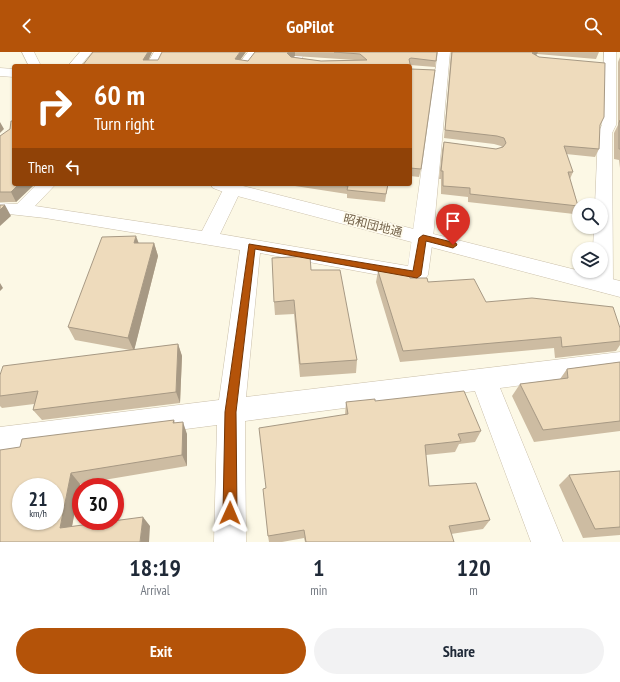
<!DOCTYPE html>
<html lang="en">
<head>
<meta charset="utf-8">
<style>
  :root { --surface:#fff; --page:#f2f2f3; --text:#1f2937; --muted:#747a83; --accent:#b45309 }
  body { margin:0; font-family:"PT Sans Narrow","Noto Sans JP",sans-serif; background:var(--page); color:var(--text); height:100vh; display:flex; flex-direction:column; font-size:15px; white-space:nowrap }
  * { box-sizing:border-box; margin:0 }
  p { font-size:13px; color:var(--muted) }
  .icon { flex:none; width:22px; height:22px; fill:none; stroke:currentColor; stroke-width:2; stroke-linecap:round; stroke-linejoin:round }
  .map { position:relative; height:490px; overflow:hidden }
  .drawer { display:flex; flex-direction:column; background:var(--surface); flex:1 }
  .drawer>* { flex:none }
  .banner { position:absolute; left:12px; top:12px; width:400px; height:122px; border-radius:4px; box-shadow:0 1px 3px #0004; background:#b45309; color:#fff; overflow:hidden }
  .controls { position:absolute; left:572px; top:146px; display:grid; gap:8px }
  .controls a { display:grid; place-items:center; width:36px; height:36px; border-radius:50%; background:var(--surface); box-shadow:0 1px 3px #0004; font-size:20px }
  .speed { position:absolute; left:12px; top:426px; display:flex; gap:8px; font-size:20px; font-weight:700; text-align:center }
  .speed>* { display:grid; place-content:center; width:52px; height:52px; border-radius:50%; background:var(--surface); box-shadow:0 1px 3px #0004; line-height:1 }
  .speed small { font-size:10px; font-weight:400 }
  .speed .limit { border:6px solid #d22; background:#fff; color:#111 }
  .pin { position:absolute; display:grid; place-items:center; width:34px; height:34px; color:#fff; margin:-41px -17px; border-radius:50% 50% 50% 0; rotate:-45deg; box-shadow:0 0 4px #0007 }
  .pin .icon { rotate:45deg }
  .me { position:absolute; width:44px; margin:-22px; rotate:1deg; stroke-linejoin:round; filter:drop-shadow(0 0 3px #0008) }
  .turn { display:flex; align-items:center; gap:14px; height:84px; padding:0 16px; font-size:18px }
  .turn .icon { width:52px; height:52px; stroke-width:2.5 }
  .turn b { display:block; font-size:28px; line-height:34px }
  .then { display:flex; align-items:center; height:38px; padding:0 16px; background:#0003; gap:8px; font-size:15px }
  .eta { display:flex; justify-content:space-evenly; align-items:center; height:68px; text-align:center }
  .eta b { font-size:24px; font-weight:700; line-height:28px }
  .cta { display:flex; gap:8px; margin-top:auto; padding:8px 16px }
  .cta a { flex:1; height:46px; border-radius:24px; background:var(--accent); color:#fff; font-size:16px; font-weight:700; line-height:46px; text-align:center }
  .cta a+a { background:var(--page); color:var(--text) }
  header { display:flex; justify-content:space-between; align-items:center; height:52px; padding:0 16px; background:var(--accent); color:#fff; font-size:18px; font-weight:700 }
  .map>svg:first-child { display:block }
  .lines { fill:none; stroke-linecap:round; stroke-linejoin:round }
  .minor-casing { stroke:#cabfa9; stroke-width:1 }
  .tertiary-casing { stroke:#cabfa9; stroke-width:1 }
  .minor { fill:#fff; fill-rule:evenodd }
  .tertiary { fill:#fff; fill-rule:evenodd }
  .wall { fill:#cdbca2; fill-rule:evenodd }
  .shaded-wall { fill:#a79984 }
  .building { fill:#eedbbc; stroke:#a79984; fill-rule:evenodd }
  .route { fill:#b45309; stroke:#753606 }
  .labels { text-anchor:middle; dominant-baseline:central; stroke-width:3; stroke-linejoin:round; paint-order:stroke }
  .street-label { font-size:12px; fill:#74634b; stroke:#fffbeb }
</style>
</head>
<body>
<header><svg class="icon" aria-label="back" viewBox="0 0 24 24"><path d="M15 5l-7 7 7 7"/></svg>GoPilot<svg class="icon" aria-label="search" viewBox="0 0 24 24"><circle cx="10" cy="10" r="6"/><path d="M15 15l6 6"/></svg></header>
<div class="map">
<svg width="620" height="490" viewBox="0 0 620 490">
  <rect width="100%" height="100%" fill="#fcf8e5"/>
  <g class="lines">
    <defs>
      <path id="minor" d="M 80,0 L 92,0 L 80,14 L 68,14 Z
        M 154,0 L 166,0 L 158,14 L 146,14 Z
        M 248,0 L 260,0 L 249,14 L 237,14 Z
        M 293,0 L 305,0 L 298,14 L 286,14 Z
        M 438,0 L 450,0 L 433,186 L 428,223 L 424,228 L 417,230 L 260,201 L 246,345 L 620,300 L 620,320 L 500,336 L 563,490 L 531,490 L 475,339 L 245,369 L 246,490 L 214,490 L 217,373 L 0,401 L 0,375 L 219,348 L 240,198 L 45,166 L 0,161 L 0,151 L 17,152 L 37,132 L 56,132 L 35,154 L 202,179 L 226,132 L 244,132 L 220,182 L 408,214 Z
        M 604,0 L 616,0 L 616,73 L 612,81 L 613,232 L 610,237 L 602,240 L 594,237 L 591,232 L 592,219 L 601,219 L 601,197 L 593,197 L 594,175 L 601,175 L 601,153 L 595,153 L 598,81 L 602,73 Z
        M 0,16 L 14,17 L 14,25 L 0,24 Z"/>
      <path id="tertiary" d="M 22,0 L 34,0 L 41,14 L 29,14 Z
        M 210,132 L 235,132 L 620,229 L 620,245 L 226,141 L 213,136 Z"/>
    </defs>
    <!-- minor casing -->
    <use href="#minor" class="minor-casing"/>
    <!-- tertiary casing -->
    <use href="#tertiary" class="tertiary-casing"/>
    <!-- minor -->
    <use href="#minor" class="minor"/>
    <!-- tertiary -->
    <use href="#tertiary" class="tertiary"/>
  </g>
  <!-- wall -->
  <path class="wall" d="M 152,0 L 148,8 L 240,8 L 248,9 L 255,0 L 437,0 L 435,15 L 410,13 L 421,117 L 419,125 L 410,124 L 410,14 L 82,14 ZM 295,4 L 355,8 L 321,9 L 293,5 Z
    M 451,0 L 599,0 L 596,7 L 537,2 L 536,3 L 600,73 L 599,97 L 595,105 L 566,102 L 573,120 L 570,127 L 578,154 L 574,162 L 468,150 L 468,145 L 441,142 L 441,127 L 439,127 L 442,98 L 444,90 L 496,97 L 502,95 L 501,94 L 494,92 L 444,86 Z
    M 620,5 L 620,116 L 619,108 L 614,107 L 614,81 L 618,73 L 618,10 Z
    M 0,84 L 14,132 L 35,132 L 16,150 L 0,150 Z
    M 295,132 L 388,132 L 385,150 L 347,146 L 347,142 L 295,134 Z
    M 139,191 L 154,191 L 158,204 L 134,298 L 178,292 L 182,304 L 180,351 L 42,368 L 33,358 L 34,352 L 2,356 L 0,354 L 0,323 L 130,298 L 75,288 L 68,275 Z
    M 311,218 L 357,308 L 356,321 L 300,325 L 294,262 L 275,263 L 274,250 Z
    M 378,219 L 410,226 L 486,250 L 620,276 L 620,293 L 616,299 L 555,306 L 554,296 L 400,310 L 376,230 Z
    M 620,310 L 620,379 L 534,390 L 512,344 L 520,332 L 560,327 L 567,317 Z
    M 375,349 L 481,379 L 475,390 L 459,392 L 455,400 L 426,403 L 429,434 L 490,468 L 483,477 L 451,482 L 454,490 L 305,490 L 304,486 L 282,490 L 269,490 L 268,484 L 266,436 L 345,363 L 346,350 Z
    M 174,368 L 175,371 L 187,382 L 187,414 L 80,432 L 72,474 L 150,474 L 0,490 L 20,395 Z
    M 620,419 L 620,483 L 583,486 L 559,433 L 569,423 Z"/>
  <!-- shaded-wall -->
  <path class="shaded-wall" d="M 148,0 L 152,0 L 146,14 L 143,8 Z
    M 240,0 L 246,0 L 236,14 L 235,7 Z
    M 290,0 L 295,0 L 295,4 L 288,8 L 287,1 Z
    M 533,0 L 538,0 L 537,2 L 530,8 L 532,1 Z
    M 0,70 L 4,77 L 0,81 Z
    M 19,132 L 35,132 L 16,150 L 11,140 Z
    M 5,153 L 11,164 L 0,174 L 0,158 Z
    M 136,184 L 141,197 L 134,191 Z
    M 154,191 L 158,204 L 134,299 L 128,286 Z
    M 0,231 L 3,236 L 0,239 Z
    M 178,292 L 182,304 L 180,351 L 176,340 Z
    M 183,370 L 187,382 L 187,414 L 182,403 Z
    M 71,421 L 80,432 L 70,485 L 60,476 Z
    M 143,465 L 150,474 L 149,490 L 140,490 Z"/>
  <!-- building -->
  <path class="building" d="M 93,0 L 148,0 L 143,8 L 158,8 L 162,0 L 240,0 L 235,7 L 248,9 L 255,0 L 290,0 L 287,1 L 291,5 L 321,9 L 367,8 L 360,2 L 334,0 L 437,0 L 436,9 L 411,6 L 409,7 L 411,17 L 435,18 L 421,117 L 410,116 L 410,14 L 82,14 Z
    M 452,0 L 533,0 L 532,1 L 539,5 L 605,11 L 604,65 L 600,73 L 599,97 L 564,94 L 573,120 L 568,120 L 578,154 L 470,142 L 470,136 L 443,134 L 443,119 L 441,119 L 444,90 L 496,97 L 503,95 L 506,91 L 504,86 L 497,84 L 445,78 Z
    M 620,68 L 620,97 L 619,97 L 619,71 Z
    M 11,69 L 14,69 L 14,132 L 19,132 L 11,140 L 0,140 L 0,84 L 10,77 Z
    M 335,132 L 388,132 L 386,142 L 347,138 L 348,134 Z
    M 0,153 L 5,153 L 0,158 Z
    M 136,184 L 134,191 L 154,191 L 128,286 L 68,275 L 102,185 Z
    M 310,204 L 311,218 L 340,218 L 357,308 L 300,312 L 294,248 L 274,250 L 272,206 Z
    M 378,219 L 408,219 L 410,226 L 427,226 L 428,230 L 474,227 L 486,250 L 532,246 L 613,255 L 620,276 L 620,289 L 562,295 L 561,285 L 403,299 Z
    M 178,292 L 176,340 L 33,358 L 38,339 L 0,344 L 0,323 L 3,314 Z
    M 620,310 L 620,369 L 543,378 L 520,332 L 568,326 L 567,317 Z
    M 464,339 L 481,379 L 458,382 L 461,389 L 425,393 L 429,434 L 476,431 L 490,468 L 449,474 L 454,490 L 306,490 L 304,478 L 268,484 L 263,437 L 266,436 L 259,376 L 348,362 L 346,350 L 375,347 L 375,349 Z
    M 174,368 L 173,371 L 183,370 L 182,403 L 71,421 L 60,476 L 143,465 L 140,490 L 0,490 L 0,398 L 20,395 L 22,387 ZM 21,435 L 55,435 L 55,469 L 21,469 Z
    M 620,419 L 620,475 L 595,477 L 569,423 Z"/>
  <!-- route -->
  <path class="route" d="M 423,183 L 456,191 L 457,193 L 453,196 L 426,189 L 421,223 L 417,226 L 255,197 L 236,360 L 237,461 L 235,466 L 230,468 L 225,466 L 223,461 L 225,360 L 249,192 L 413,219 L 419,186 Z"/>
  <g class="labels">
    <!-- street labels -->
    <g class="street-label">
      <text transform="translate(373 173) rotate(14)">昭和団地通</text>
    </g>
  </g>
</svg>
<div class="controls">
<a><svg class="icon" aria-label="search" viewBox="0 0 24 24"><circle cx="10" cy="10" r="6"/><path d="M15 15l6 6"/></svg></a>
<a><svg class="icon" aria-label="layers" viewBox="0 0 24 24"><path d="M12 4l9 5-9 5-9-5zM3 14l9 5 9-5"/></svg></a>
</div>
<div class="speed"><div>21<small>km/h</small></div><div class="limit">30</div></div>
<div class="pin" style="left:453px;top:193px;background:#d93025"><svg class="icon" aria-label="arrive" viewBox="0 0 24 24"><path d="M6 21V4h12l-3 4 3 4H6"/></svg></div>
<svg class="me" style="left:230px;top:461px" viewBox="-20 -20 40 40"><path d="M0-17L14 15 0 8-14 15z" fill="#b45309" stroke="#fff" stroke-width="4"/></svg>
<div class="banner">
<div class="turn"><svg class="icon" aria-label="right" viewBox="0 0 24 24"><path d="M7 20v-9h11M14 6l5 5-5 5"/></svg><div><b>60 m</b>Turn right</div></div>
<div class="then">Then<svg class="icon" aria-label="left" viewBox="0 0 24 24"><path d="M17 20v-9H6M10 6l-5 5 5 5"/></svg></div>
</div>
</div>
<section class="drawer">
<div class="eta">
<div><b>18:19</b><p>Arrival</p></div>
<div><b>1</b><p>min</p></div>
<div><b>120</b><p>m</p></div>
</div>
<div class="cta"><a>Exit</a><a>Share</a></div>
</section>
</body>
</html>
